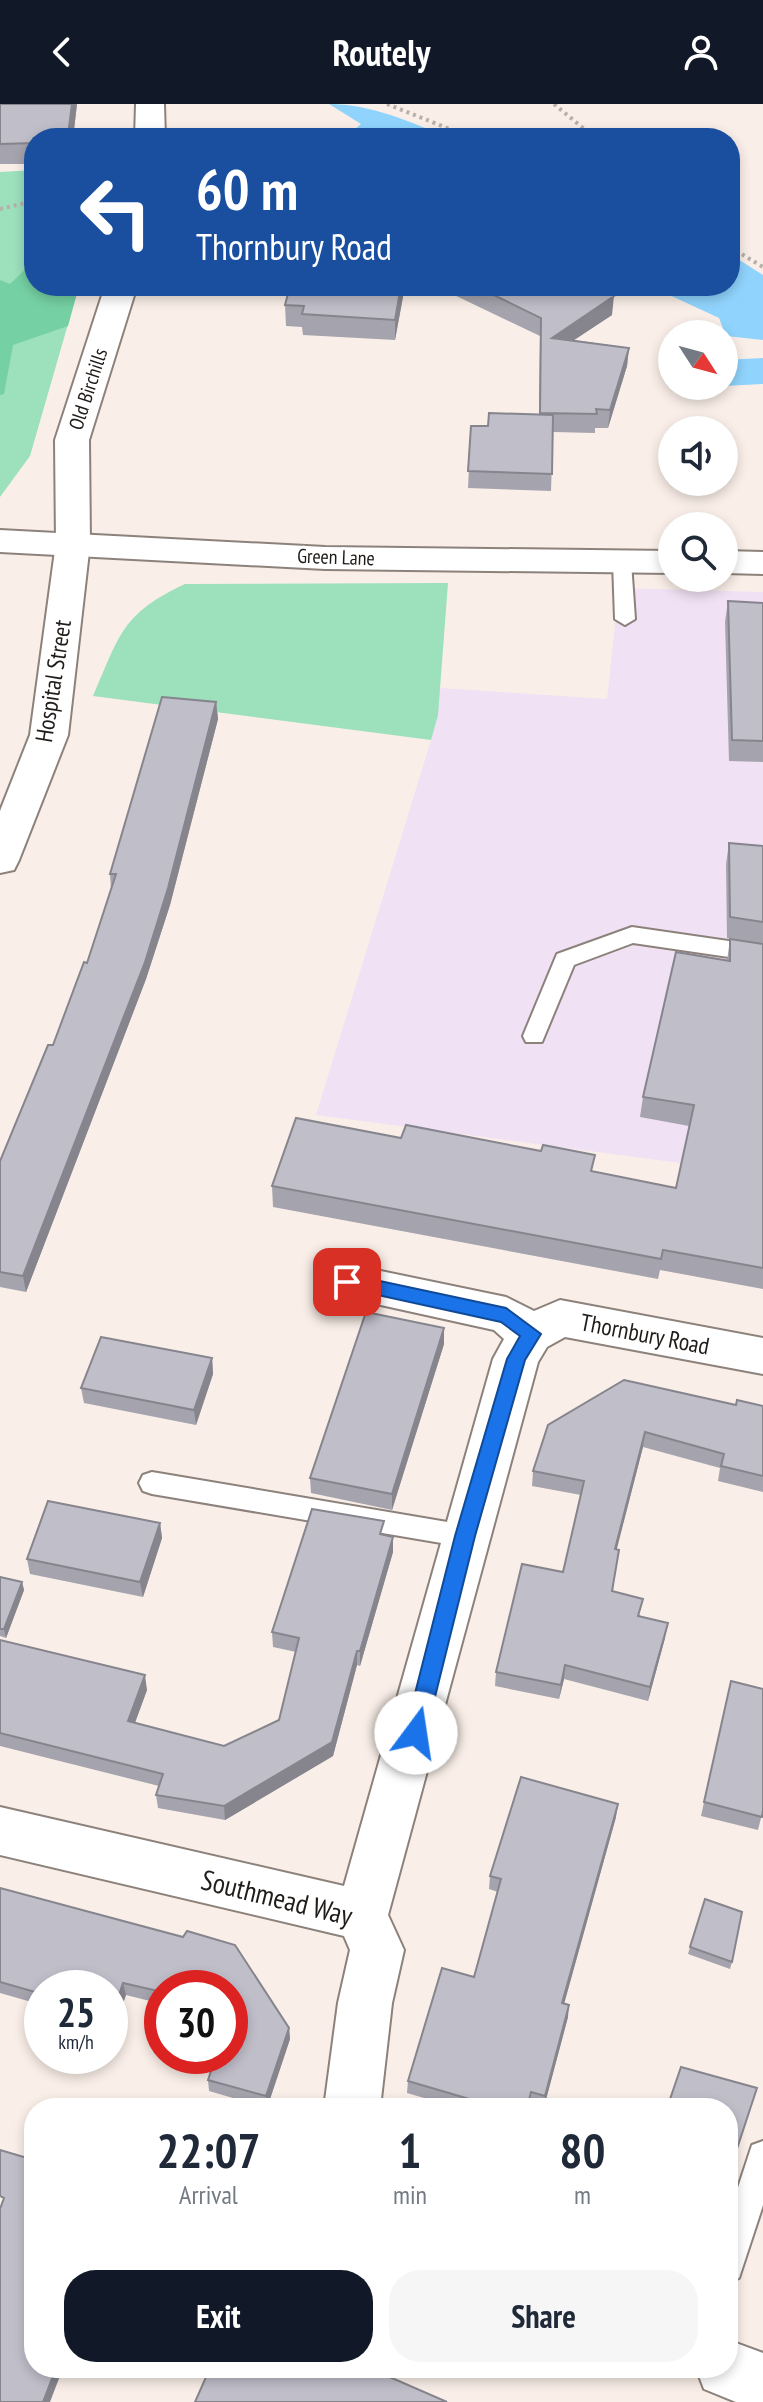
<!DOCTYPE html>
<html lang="en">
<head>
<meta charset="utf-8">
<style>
  :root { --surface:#fff; --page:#f6f6f7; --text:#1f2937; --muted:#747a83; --accent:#111827 }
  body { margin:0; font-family:"PT Sans Narrow",sans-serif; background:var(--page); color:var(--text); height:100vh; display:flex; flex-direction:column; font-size:30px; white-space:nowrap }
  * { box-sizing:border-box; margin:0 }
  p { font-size:26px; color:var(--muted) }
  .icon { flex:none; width:44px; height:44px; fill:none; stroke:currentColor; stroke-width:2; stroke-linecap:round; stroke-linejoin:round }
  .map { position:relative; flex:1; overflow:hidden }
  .panel { position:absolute; left:24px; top:1994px; width:714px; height:280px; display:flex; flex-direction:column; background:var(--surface); border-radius:32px; box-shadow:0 4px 12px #0003 }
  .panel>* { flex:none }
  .guide { position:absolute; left:24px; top:24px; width:716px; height:168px; border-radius:32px; box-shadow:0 4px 12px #0003; background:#1a4fa0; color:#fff; overflow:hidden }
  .needle { width:52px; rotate:126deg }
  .tools { position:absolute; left:658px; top:216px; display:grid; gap:16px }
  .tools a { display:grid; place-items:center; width:80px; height:80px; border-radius:50%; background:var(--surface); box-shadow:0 4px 12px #0003; font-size:40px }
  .speed { position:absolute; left:24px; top:1866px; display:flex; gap:16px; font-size:40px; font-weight:700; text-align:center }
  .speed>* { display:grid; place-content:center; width:104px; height:104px; border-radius:50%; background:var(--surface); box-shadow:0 4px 12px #0003; line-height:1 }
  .speed small { font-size:20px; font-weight:400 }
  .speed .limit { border:12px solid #d22; background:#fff; color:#111 }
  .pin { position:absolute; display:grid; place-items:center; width:68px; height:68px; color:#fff; margin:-34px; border-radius:16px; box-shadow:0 4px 12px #0006 }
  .me { position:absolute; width:88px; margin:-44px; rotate:14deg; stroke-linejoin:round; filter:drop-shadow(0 0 6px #0008) }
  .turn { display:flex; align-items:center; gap:28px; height:168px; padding:0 40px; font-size:36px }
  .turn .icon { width:104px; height:104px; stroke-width:2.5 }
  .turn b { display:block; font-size:56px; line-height:68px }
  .eta { display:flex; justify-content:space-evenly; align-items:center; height:136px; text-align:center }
  .eta b { font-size:48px; font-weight:800; line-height:56px }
  .cta { display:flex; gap:16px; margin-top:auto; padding:16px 40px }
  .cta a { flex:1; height:92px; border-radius:32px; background:var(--accent); color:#fff; font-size:32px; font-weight:800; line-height:92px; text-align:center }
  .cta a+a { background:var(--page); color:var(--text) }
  header { display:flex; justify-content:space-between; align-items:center; height:104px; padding:0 40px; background:var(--accent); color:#fff; font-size:36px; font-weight:800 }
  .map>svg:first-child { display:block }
  .industrial { fill:#f1e1f4 }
  .green { fill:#9ce0bc }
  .forest { fill:#75d1a3 }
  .water { fill:#90d4fd }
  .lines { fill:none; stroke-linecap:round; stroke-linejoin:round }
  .canal { fill:#90d4fd; fill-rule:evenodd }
  .service-casing { stroke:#8c827b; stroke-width:4 }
  .minor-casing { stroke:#8c827b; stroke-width:4 }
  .tertiary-casing { stroke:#8c827b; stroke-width:4 }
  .trunk-casing { stroke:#8c827b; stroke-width:4 }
  .path { stroke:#b7afa9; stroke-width:4; stroke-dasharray:3 4; stroke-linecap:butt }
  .service { fill:#fff; fill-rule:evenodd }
  .minor { fill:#fff; fill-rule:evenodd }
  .tertiary { fill:#fff; fill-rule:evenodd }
  .trunk { fill:#fff; fill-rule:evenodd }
  .wall { fill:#a5a3ad }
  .shaded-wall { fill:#86858d }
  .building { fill:#c0bec9; stroke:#86858d; stroke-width:2 }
  .route { fill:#1a73e8; stroke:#114b97; stroke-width:2 }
  .labels { text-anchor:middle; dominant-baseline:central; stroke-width:6; stroke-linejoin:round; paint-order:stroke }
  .far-street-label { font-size:20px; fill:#201c19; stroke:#fff }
  .street-label { font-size:24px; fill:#201c19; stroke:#fff }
  .near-street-label { font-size:28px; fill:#201c19; stroke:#fff }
</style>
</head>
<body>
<header><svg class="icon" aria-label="back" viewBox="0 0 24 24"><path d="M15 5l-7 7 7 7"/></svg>Routely<svg class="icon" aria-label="person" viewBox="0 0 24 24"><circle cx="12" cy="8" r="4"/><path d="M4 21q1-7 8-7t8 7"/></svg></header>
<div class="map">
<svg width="763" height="2298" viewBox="0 0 763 2298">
  <rect width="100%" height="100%" fill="#faefe8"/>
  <!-- industrial -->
  <path class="industrial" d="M 619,484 L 763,488 L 763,1070 L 316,1011 L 431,636 L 440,584 L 607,595 Z"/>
  <!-- green -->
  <path class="green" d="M 34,66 L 34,182 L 79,182 L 30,352 L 0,393 L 0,68 Z
    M 448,479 L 438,611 L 431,636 L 93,592 C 120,531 121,510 185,480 Z"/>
  <!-- forest -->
  <path class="forest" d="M 34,157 L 34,182 L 79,182 L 68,222 L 13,241 L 4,290 L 0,291 L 0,176 L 10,180 Z"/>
  <!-- water -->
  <path class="water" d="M 329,0 C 371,0 411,18 449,34 L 345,34 L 361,20 Z
    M 730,150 L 763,171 L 763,236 L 726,232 L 719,214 L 650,182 L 730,182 Z"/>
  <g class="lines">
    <!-- canal -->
    <path class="canal" d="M 763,254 L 763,280 L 724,282 L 724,256 Z"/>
    <defs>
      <path id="service" d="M 622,452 L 631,458 L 635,515 L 625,521 L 615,515 L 613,458 Z
        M 632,823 L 763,842 L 763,858 L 633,839 L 574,861 L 542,938 L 526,938 L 523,932 L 557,850 Z
        M 152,1368 L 465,1421 L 474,1424 L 478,1432 L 474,1440 L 465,1443 L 152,1390 L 143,1387 L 139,1379 L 143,1371 Z
        M 763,2037 L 763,2101 L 739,2174 L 728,2179 L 728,2114 L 752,2041 Z"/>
      <path id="minor" d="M 347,1160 L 506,1193 L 534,1207 L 560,1196 L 763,1234 L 763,1270 L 565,1233 L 547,1243 L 538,1258 L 388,1811 L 404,1846 L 392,1899 L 380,2004 L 324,2004 L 338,1899 L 350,1846 L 344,1832 L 0,1751 L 0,1703 L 344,1782 L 493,1255 L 504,1235 L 494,1226 L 331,1190 L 325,1178 L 331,1166 Z
        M 728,2236 L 763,2249 L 763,2298 L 736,2298 L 704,2285 L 696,2264 L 728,2264 Z"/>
      <path id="tertiary" d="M 136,0 L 164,0 L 165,34 L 135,34 Z
        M 105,182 L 137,182 L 89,336 L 90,439 L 68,631 L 19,756 L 14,766 L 0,769 L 0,707 L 30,631 L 56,439 L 55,336 Z"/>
      <path id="trunk" d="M 0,426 L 325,443 L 672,447 L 672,469 L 325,465 L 0,448 Z
        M 724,447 L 763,448 L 763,470 L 724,469 Z"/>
    </defs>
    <!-- service casing -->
    <use href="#service" class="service-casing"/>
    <!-- minor casing -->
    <use href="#minor" class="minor-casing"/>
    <!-- tertiary casing -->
    <use href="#tertiary" class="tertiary-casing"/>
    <!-- trunk casing -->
    <use href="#trunk" class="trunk-casing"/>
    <!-- path -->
    <path class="path" d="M 387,0 L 472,34
      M 554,0 L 595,34
      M 0,105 L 34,97
      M 730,143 L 763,163"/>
    <!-- service -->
    <use href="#service" class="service"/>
    <!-- minor -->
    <use href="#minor" class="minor"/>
    <!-- tertiary -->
    <use href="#tertiary" class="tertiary"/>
    <!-- trunk -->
    <use href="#trunk" class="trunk"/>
  </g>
  <!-- wall -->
  <path class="wall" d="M 0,0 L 77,0 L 73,34 L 34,34 L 34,60 L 0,60 Z
    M 290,182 L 405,182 L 395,236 L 303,231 L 302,223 L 286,222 L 285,201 Z
    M 450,182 L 609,182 L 602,187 L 612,211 L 574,236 L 629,244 L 627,262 L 608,324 L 595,324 L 595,329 L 553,328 L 551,387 L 468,384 L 471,322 L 488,322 L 539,310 L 540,232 L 450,189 Z
    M 728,497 L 763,499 L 763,658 L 729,657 L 725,518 Z
    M 216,598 L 218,615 L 170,801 L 146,875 L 26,1188 L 0,1183 L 0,1057 L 53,941 L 87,859 L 111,785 L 110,770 Z
    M 729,739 L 763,742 L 763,840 L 727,834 L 726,760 Z
    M 730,835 L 763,840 L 763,1185 L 660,1166 L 658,1175 L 273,1103 L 272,1082 L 401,1034 L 594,1068 L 676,1084 L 689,1022 L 640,1013 L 643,993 L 727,857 Z
    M 444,1224 L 444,1240 L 392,1406 L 311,1389 L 310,1374 Z
    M 212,1254 L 213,1270 L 196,1321 L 84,1299 L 81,1284 Z
    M 736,1301 L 763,1302 L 763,1388 L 718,1377 L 720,1364 L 643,1343 L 616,1446 L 613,1487 L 665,1534 L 648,1597 L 564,1575 L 559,1595 L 495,1582 L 496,1568 L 563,1468 L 581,1391 L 532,1382 L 533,1367 L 548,1321 Z
    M 160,1419 L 162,1434 L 143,1493 L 30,1470 L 27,1455 Z
    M 384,1431 L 393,1448 L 360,1562 L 357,1561 L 333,1652 L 225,1716 L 158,1704 L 156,1691 L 159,1682 L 0,1642 L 0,1536 L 147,1586 L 135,1619 L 224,1642 L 279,1616 L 296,1548 L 273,1543 L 272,1528 Z
    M 0,1473 L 22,1478 L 24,1486 L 6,1534 L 0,1532 Z
    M 731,1577 L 763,1706 L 758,1726 L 701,1712 Z
    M 616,1713 L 564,1899 L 568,1913 L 544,2003 L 530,1999 L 528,2004 L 458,2004 L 407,1989 L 408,1977 L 474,1873 L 498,1788 L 489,1785 L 490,1772 Z
    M 0,1784 L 183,1833 L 187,1827 L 235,1841 L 289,1924 L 290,1935 L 267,2004 L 209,1987 L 208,1976 L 216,1952 L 230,1952 L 230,1884 L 162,1884 L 162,1900 L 126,1891 L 115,1921 L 110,1919 L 110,1884 L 42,1884 L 42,1901 L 0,1889 Z
    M 690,1843 L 732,1858 L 730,1865 L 688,1850 Z"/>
  <!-- shaded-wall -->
  <path class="shaded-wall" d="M 72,0 L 77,0 L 73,34 L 69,34 Z
    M 401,182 L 405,182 L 395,236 L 395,216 Z
    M 586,182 L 609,182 L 585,198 Z
    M 614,192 L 612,211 L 550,252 L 552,234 Z
    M 629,244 L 627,262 L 608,324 L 610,306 Z
    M 216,598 L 218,615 L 170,801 L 146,875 L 26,1188 L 23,1172 Z
    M 444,1224 L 444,1240 L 392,1406 L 392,1390 Z
    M 212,1254 L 213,1270 L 196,1321 L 194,1306 Z
    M 645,1328 L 643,1343 L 613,1460 L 615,1445 Z
    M 160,1419 L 162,1434 L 143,1493 L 140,1478 Z
    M 393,1433 L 393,1448 L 360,1562 L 360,1547 Z
    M 22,1478 L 24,1486 L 6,1534 L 4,1525 Z
    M 668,1519 L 665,1534 L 648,1597 L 650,1583 Z
    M 357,1547 L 357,1561 L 333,1652 L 225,1716 L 224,1702 Z
    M 565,1561 L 564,1575 L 559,1595 L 561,1581 Z
    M 145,1571 L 147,1586 L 130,1632 L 128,1617 Z
    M 618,1700 L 616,1713 L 561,1911 L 562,1899 Z
    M 123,1879 L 126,1891 L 115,1921 L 113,1909 Z
    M 569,1901 L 568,1913 L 544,2003 L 545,1992 Z
    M 289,1924 L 290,1935 L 267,2004 L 266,1992 Z
    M 56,2264 L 63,2264 L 50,2298 L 43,2298 Z"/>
  <!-- building -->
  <path class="building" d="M 0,0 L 72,0 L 68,31 L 43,31 L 42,34 L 34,34 L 34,39 L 0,40 Z
    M 290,182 L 401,182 L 395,216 L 302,210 L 304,202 L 285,201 Z
    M 475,182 L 592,182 L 614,192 L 552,234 L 629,244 L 610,306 L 596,305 L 597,310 L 540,309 L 541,214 Z
    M 489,309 L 553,311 L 552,370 L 468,367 L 471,322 L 488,322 Z
    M 728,497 L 763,499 L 763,637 L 732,636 Z
    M 162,593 L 216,598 L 168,784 L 145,858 L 23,1172 L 0,1168 L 0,1057 L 48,941 L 53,941 L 84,858 L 87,859 L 116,770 L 110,770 Z
    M 729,739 L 763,742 L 763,818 L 730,813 Z
    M 730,835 L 763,840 L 763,1164 L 663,1146 L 661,1155 L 272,1082 L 296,1014 L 401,1034 L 406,1021 L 541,1047 L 543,1041 L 595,1051 L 591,1067 L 676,1084 L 694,1001 L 643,993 L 676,848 L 730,857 Z
    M 366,1208 L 444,1224 L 392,1390 L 310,1374 Z
    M 101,1233 L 212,1254 L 194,1306 L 81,1284 Z
    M 624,1276 L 736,1301 L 737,1296 L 763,1302 L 763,1372 L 721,1362 L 724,1350 L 645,1328 L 615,1445 L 619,1446 L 612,1487 L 643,1495 L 638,1512 L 668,1519 L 650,1583 L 565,1561 L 561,1581 L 496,1568 L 522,1460 L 563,1468 L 584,1377 L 533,1367 L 548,1321 Z
    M 48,1397 L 160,1419 L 140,1478 L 27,1455 Z
    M 312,1405 L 384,1417 L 380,1430 L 393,1433 L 360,1547 L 357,1547 L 332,1638 L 224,1702 L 156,1691 L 163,1670 L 0,1629 L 0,1536 L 145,1571 L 128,1617 L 224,1642 L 279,1616 L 299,1534 L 272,1528 Z
    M 0,1473 L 22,1478 L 4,1525 L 0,1525 Z
    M 731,1577 L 763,1585 L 763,1706 L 762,1713 L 704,1698 Z
    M 521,1673 L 618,1700 L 562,1899 L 569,1901 L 545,1992 L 531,1988 L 527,2004 L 474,2004 L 476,1997 L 408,1977 L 442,1864 L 474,1873 L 501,1775 L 490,1772 Z
    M 0,1784 L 183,1833 L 187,1827 L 235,1841 L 289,1924 L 266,1992 L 208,1976 L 216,1952 L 230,1952 L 230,1884 L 162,1884 L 162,1888 L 123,1879 L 113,1909 L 110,1908 L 110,1884 L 42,1884 L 42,1890 L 0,1878 Z
    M 705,1795 L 742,1808 L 732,1858 L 690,1843 Z
    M 681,1963 L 757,1984 L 728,2072 L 728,2004 L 667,2004 Z
    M 0,2046 L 34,2056 L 34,2264 L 56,2264 L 43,2298 L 0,2298 L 0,2105 L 4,2094 L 0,2092 Z
    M 210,2264 L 369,2264 L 447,2298 L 195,2298 Z"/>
  <!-- route -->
  <path class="route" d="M 347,1170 L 506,1204 L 541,1230 L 525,1256 L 475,1432 L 426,1629 L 423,1636 L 416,1638 L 408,1636 L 405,1629 L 455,1432 L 507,1255 L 520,1232 L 501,1218 L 341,1183 L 341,1172 Z"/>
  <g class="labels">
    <!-- far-street labels -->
    <g class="far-street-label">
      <text transform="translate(88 285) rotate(-72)">Old Birchills</text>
      <text transform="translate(336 453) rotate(2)">Green Lane</text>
    </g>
    <!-- street labels -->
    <g class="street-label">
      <text transform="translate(53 577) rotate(-81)">Hospital Street</text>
      <text transform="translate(645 1230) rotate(11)">Thornbury Road</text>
    </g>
    <!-- near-street labels -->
    <g class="near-street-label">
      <text transform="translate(277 1793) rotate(14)">Southmead Way</text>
    </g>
  </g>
</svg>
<div class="tools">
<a><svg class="needle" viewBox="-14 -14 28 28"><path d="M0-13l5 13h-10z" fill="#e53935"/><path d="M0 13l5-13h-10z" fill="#747a83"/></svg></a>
<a><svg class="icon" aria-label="sound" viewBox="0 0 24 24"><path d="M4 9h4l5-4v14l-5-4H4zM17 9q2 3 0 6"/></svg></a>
<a><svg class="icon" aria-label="search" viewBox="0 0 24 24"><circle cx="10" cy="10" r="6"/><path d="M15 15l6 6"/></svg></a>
</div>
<div class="speed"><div>25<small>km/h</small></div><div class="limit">30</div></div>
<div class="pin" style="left:347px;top:1178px;background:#d93025"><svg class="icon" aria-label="arrive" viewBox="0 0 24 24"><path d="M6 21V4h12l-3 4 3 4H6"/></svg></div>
<svg class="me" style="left:416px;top:1629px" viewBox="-20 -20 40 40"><circle r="19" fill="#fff"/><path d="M0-13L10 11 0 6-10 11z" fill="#1a73e8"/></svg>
<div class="guide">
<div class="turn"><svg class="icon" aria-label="left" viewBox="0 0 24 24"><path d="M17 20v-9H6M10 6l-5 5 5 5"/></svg><div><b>60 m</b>Thornbury Road</div></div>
</div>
<section class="panel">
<div class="eta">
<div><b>22:07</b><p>Arrival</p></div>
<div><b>1</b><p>min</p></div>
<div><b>80</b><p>m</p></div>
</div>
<div class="cta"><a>Exit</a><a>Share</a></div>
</section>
</div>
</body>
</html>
